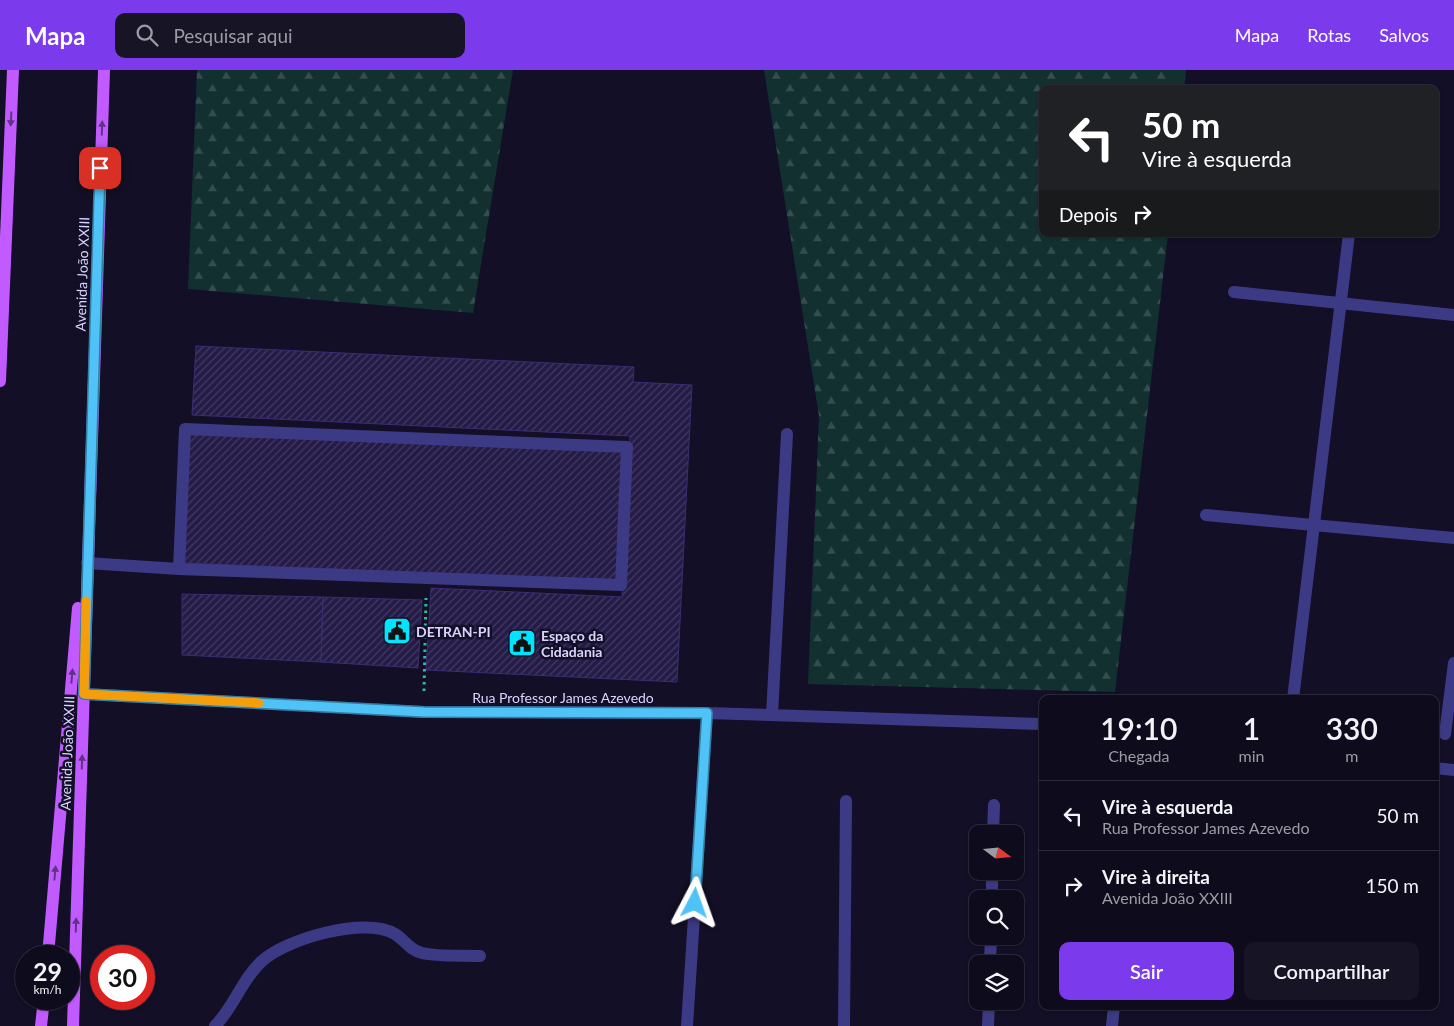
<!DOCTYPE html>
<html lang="pt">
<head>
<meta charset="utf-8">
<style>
  :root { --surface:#0e0b1c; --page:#171425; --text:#f1f3f6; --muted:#9b9ba3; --line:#2e2b3b; --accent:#7c3aed }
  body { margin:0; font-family:Lato,sans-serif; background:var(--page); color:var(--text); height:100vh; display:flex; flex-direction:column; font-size:19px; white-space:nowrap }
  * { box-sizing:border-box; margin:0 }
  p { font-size:16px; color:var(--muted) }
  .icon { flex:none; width:28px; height:28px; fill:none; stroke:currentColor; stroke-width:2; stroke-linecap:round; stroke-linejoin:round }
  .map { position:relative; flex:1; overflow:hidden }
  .panel { position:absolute; left:1039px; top:625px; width:400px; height:315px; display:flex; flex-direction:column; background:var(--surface); border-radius:10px; box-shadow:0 1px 4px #0004,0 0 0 1px var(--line) }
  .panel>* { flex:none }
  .guide { position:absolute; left:1039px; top:15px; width:400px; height:152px; border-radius:10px; box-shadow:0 1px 4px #0004,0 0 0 1px var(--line); background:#202124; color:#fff; overflow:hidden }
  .needle { width:32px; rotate:106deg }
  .controls { position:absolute; left:969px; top:755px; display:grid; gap:10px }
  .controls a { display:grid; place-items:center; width:55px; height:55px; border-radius:10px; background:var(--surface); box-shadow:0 1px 4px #0004,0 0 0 1px var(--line); font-size:25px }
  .speed { position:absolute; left:15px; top:875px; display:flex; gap:10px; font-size:25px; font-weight:700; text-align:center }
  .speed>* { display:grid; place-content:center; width:65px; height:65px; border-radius:50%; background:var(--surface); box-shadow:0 1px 4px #0004,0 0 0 1px var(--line); line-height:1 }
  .speed small { font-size:12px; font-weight:400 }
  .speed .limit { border:8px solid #d22; background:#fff; color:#111 }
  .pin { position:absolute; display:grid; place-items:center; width:42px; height:42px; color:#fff; margin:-21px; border-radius:10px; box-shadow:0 2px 8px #0006 }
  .me { position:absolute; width:55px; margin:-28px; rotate:4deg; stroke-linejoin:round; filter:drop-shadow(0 0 4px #0008) }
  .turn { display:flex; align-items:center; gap:18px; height:105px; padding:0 20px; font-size:22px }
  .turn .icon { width:65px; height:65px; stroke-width:2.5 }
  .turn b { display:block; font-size:35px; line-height:42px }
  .then { display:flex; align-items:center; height:48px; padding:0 20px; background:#0003; gap:10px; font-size:19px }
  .eta { display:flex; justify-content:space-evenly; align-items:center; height:85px; text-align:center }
  .eta b { font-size:30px; font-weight:600; line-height:35px }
  .cta { display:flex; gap:10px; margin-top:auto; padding:10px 20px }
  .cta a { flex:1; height:58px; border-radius:10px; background:var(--accent); color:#fff; font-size:20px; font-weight:600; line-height:58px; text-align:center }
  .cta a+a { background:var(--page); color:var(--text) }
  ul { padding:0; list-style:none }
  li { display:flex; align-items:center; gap:15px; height:70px; padding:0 20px; border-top:1px solid var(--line) }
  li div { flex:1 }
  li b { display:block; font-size:19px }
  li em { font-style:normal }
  header { display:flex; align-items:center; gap:30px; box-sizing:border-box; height:70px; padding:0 25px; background:var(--accent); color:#fff }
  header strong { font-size:24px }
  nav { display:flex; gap:28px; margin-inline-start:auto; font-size:18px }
  .search { width:350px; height:45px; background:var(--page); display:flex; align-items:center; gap:12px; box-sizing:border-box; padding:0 18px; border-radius:10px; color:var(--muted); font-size:19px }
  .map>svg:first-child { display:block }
  .forest { fill:url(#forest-firs) }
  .building { fill:url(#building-hatch); stroke:#3b2d73 }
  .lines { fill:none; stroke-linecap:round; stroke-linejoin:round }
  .path { stroke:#2fb8b0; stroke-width:3; stroke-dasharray:2.5 4; stroke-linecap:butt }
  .minor { stroke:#3d3a85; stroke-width:12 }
  .major { stroke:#c25bff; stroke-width:12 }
  .oneway { fill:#623188 }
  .route-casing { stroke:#337fa1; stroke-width:12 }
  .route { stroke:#4fc3f7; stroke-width:9 }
  .slow { stroke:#f59e0b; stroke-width:9 }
  .labels { text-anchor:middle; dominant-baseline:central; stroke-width:5; stroke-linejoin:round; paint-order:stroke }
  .street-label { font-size:14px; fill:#d9d4ff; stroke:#130f26 }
  .poi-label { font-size:14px; font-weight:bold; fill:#d9d4ff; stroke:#130f26; text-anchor:start }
</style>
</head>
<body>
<header>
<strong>Mapa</strong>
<div class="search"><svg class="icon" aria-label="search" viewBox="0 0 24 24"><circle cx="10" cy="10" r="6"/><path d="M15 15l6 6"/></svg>Pesquisar aqui</div>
<nav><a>Mapa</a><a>Rotas</a><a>Salvos</a></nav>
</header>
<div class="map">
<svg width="1454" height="956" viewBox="0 0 1454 956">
  <defs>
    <pattern id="forest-firs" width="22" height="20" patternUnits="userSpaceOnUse" patternTransform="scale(1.25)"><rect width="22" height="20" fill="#12302f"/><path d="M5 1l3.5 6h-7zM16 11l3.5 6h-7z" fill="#344d4e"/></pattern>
    <pattern id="building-hatch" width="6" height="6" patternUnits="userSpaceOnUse" patternTransform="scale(1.25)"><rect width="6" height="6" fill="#241b47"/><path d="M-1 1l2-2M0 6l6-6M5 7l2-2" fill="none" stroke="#433b63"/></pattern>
  </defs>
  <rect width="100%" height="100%" fill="#130f26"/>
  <!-- forest -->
  <path class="forest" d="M 197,0 L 513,0 L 473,243 L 188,219 Z
    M 764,0 L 1186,0 L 1184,19 L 1042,19 L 1042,164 L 1168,164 L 1115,622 L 808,614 L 819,346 Z"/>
  <!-- building -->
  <path class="building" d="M 196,276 L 634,297 L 633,312 L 692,315 L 677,612 L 426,600 L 431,518 L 622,527 L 630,366 L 192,345 Z
    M 188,363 L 623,380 L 617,510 L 182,493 Z
    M 182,524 L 323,527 L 321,592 L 182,585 Z
    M 323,527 L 422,530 L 418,598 L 321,592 Z"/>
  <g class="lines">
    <!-- path -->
    <path class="path" d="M 424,621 L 426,528"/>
    <!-- minor -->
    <path class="minor" d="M 1234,222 L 1454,245
      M 1206,445 L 1454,468
      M 87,493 L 179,499 L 621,515 L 627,377 L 185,359 L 179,499
      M 84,624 L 424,642 L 707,643 L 1042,654
      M 1293,629 L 1349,164
      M 772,645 L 787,364
      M 1445,664 L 1454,593
      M 1435,698 L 1454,700
      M 993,764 L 994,735
      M 992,829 L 992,801
      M 990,894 L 991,866
      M 215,956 C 234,937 242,909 262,891 C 286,869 365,846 395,864 C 405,870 409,880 422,883 C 440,887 461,885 480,886
      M 687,956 L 707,643
      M 844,956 L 846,731
      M 988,956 L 989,931
      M 1112,956 L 1114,936"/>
    <!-- major -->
    <path class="major" d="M 0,311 L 13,0
      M 48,886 L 78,538
      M 41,956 L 44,929
      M 73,956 L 104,0"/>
  </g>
  <!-- one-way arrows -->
  <defs><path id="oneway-solid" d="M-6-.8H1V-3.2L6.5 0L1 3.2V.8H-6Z" transform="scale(1.25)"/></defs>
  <g class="oneway">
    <use href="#oneway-solid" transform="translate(11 49) rotate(93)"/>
    <use href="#oneway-solid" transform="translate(102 58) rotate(-88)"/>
    <use href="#oneway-solid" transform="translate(72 606) rotate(-85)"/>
    <use href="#oneway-solid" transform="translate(82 692) rotate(-88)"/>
    <use href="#oneway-solid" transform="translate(55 803) rotate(-85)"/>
    <use href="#oneway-solid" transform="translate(76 855) rotate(-88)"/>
  </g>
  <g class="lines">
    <defs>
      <path id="route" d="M 100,98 L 84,624 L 424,642 L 707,643 L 695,833"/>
    </defs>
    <!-- route casing -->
    <use href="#route" class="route-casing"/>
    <!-- route -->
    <use href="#route" class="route"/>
    <!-- slow -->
    <path class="slow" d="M 86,531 L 84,624 L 259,633"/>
  </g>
  <!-- icons -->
  <defs>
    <symbol id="civic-square" viewBox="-11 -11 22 22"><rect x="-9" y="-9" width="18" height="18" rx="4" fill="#00e5ff" stroke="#130f26"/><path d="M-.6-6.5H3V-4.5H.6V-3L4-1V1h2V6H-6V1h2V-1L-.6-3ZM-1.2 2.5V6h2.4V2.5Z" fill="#111"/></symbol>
  </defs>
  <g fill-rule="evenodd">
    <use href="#civic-square" x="381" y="545" width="32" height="32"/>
    <use href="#civic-square" x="506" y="557" width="32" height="32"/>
  </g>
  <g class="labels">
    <!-- street labels -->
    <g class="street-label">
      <text transform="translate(82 204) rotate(-88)">Avenida João XXIII</text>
      <text x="563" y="627">Rua Professor James Azevedo</text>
      <text transform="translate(67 683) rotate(-88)">Avenida João XXIII</text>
    </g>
    <!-- poi labels -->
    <g class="poi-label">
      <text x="416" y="561">DETRAN-PI</text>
      <text x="541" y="565">Espaço da<tspan x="541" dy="16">Cidadania</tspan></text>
    </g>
  </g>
</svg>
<div class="controls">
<a><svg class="needle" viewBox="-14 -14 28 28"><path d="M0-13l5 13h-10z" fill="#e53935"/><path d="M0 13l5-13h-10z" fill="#9b9ba3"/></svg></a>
<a><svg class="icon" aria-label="search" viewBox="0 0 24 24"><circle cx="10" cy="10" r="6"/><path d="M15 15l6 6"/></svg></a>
<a><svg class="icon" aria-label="layers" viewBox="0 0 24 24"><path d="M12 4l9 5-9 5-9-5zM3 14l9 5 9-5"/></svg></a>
</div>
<div class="speed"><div>29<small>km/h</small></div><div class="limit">30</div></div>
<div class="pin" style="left:100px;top:98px;background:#d93025"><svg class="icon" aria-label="arrive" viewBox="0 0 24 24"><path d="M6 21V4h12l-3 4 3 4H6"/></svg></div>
<svg class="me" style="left:695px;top:833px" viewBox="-20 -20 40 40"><path d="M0-17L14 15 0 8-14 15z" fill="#4fc3f7" stroke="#fff" stroke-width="4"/></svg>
<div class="guide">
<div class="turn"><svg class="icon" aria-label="left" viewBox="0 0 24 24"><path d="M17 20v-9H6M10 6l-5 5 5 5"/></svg><div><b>50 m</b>Vire à esquerda</div></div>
<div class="then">Depois<svg class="icon" aria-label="right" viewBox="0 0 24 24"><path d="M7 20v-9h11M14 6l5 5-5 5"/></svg></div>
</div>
<section class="panel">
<div class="eta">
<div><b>19:10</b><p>Chegada</p></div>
<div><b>1</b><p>min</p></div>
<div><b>330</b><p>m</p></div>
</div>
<ul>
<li><svg class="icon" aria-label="left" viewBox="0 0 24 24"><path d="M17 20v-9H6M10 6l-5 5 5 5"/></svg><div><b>Vire à esquerda</b><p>Rua Professor James Azevedo</p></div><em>50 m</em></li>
<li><svg class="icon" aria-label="right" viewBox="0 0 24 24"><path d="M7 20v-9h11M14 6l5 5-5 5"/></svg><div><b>Vire à direita</b><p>Avenida João XXIII</p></div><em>150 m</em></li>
</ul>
<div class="cta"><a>Sair</a><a>Compartilhar</a></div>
</section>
</div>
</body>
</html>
